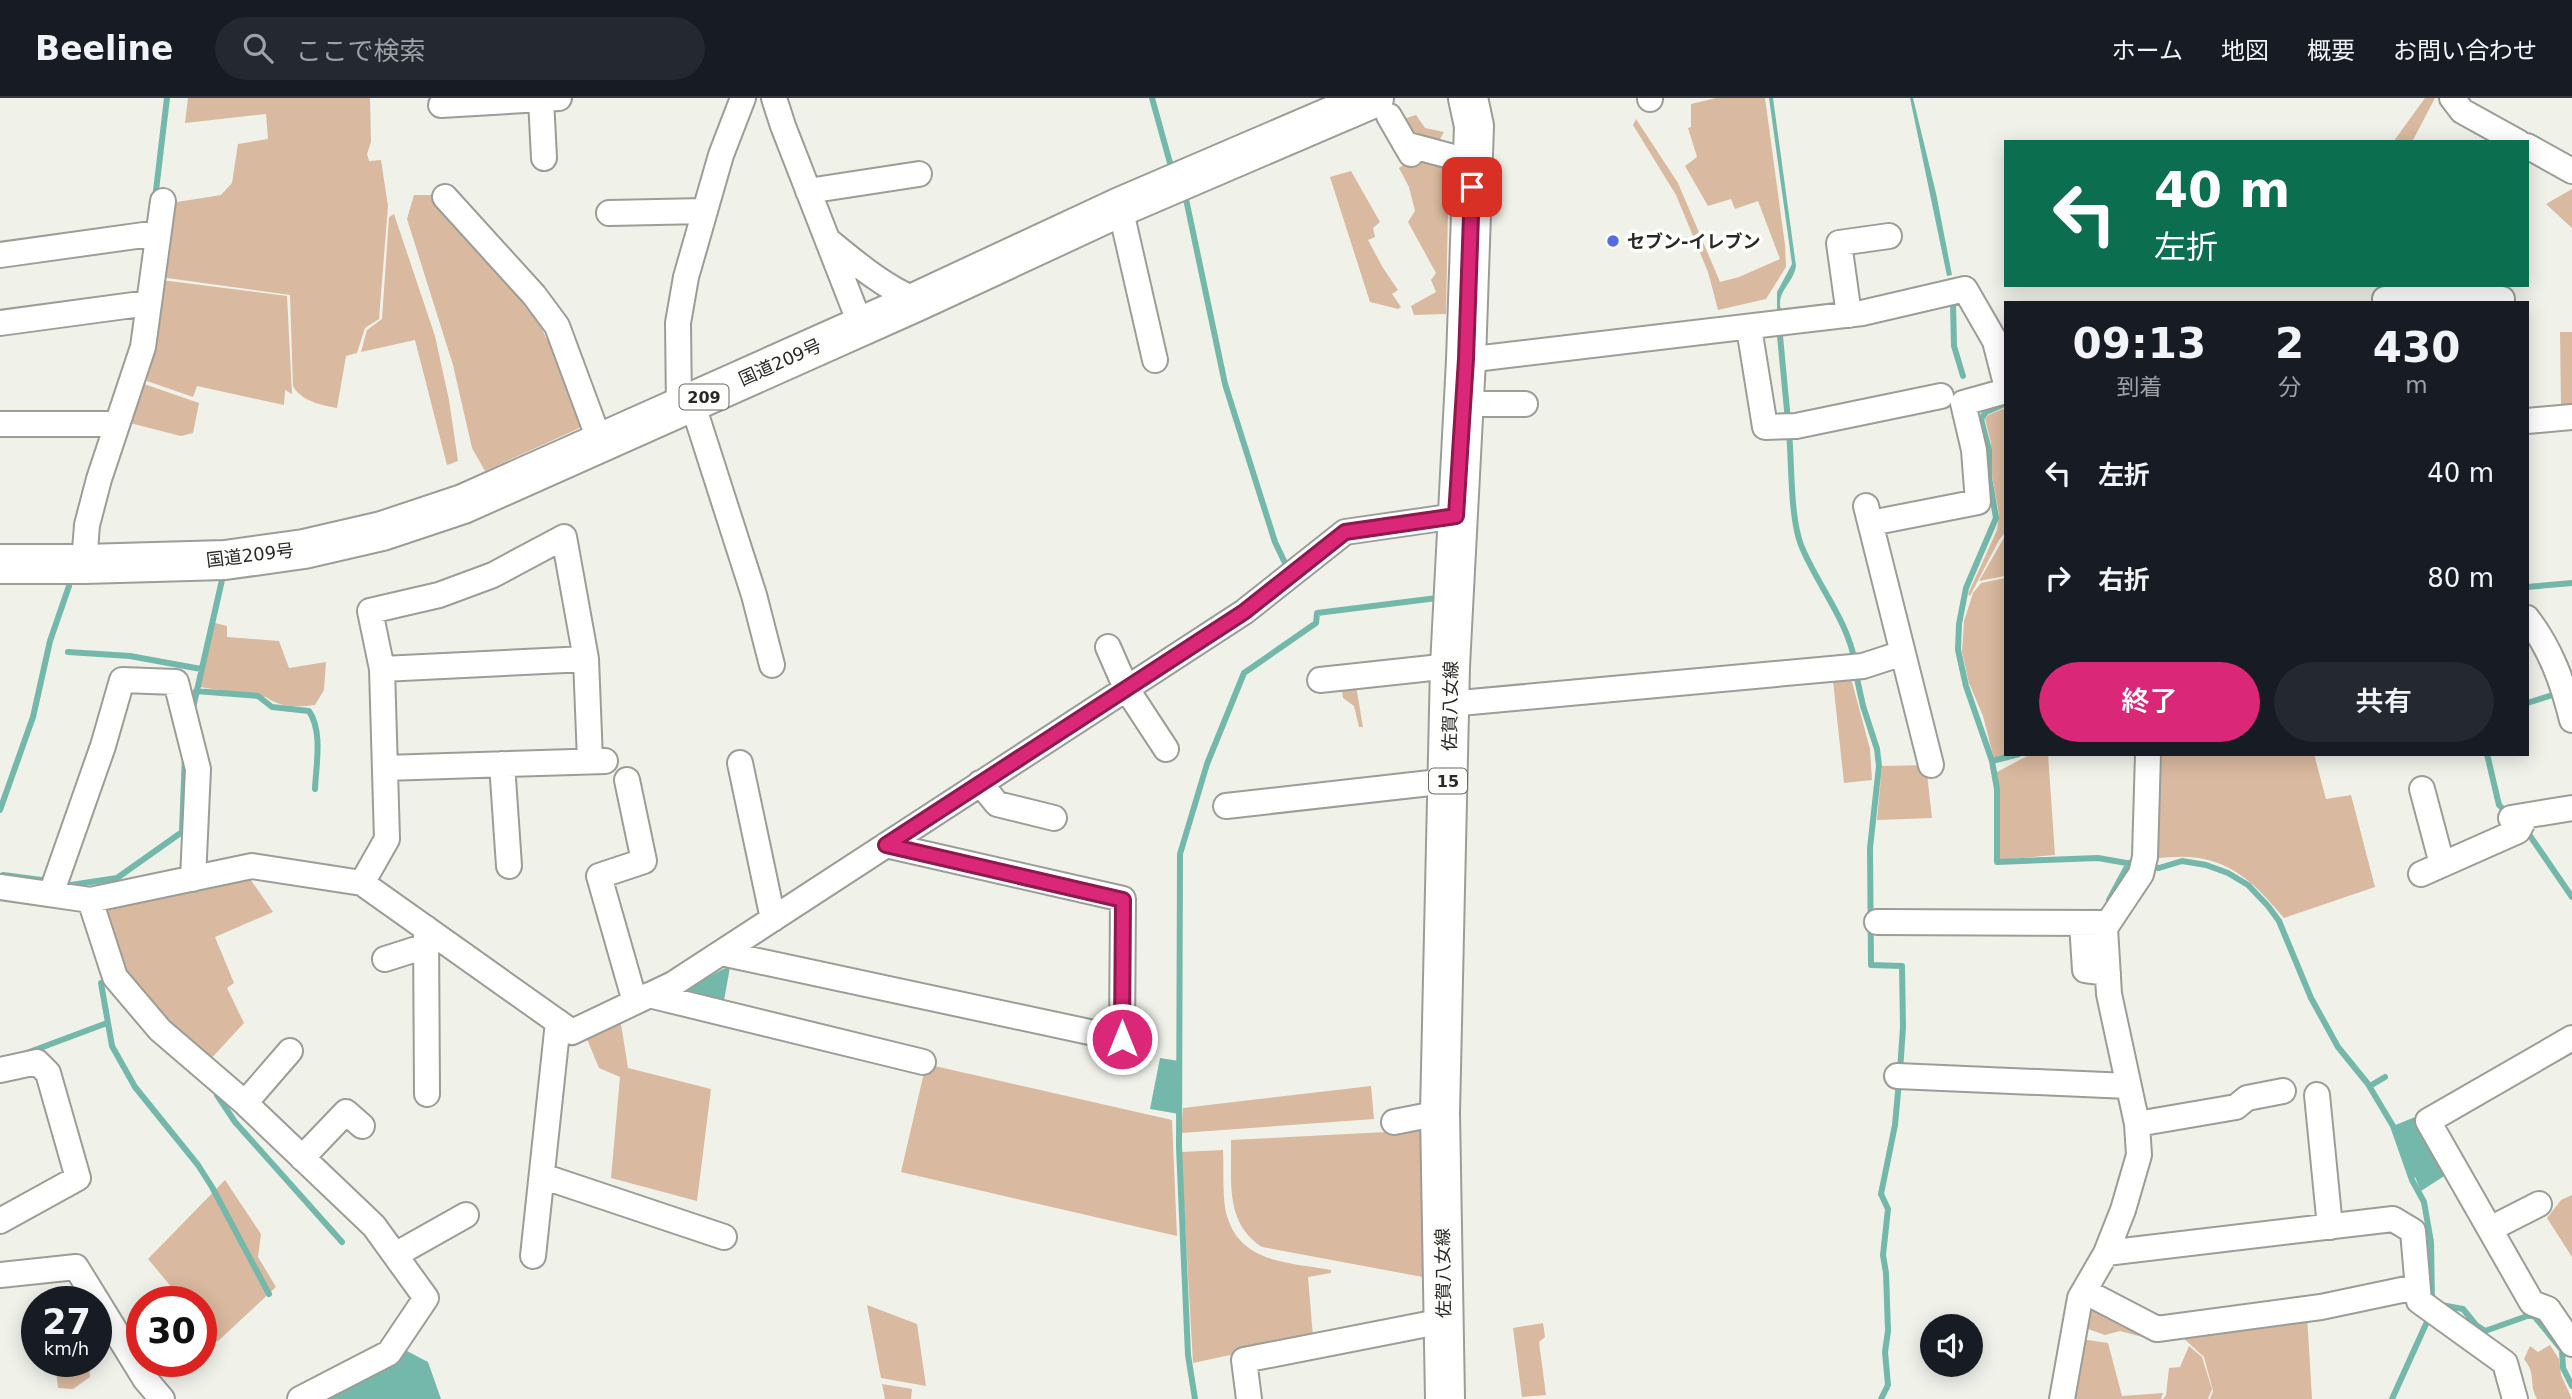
<!DOCTYPE html>
<html lang="ja">
<head>
<meta charset="utf-8">
<style>
  :root { --surface:#171b24; --page:#242831; --text:#f1f3f6; --muted:#9ea1a6; --line:#363941; --accent:#db2777 }
  body { margin:0; font-family:"DejaVu Sans","Noto Sans JP",sans-serif; background:var(--page); color:var(--text); height:100vh; display:flex; flex-direction:column; font-size:26px; white-space:nowrap }
  * { box-sizing:border-box; margin:0 }
  p { font-size:23px; color:var(--muted) }
  .icon { flex:none; width:38px; height:38px; fill:none; stroke:currentColor; stroke-width:2; stroke-linecap:round; stroke-linejoin:round }
  .map { position:relative; flex:1; overflow:hidden }
  .panel { position:absolute; left:2004px; top:203px; width:525px; height:455px; display:flex; flex-direction:column; background:var(--surface); border-radius:0px; box-shadow:0 4px 18px #0003 }
  .panel>* { flex:none }
  .guide { position:absolute; left:2004px; top:42px; width:525px; height:147px; border-radius:0px; box-shadow:0 4px 18px #0003; background:#0b6e4f; color:#fff; overflow:hidden }
  .buttons { position:absolute; left:1920px; top:1216px; display:grid; gap:14px }
  .buttons a { display:grid; place-items:center; width:63px; height:63px; border-radius:50%; background:var(--surface); box-shadow:0 4px 18px #0003; font-size:35px }
  .speed { position:absolute; left:21px; top:1188px; display:flex; gap:14px; font-size:35px; font-weight:700; text-align:center }
  .speed>* { display:grid; place-content:center; width:91px; height:91px; border-radius:50%; background:var(--surface); box-shadow:0 4px 18px #0003; line-height:1 }
  .speed small { font-size:18px; font-weight:400 }
  .speed .limit { border:10px solid #d22; background:#fff; color:#111 }
  .pin { position:absolute; display:grid; place-items:center; width:60px; height:60px; color:#fff; margin:-30px; border-radius:14px; box-shadow:0 4px 10px #0006 }
  .me { position:absolute; width:77px; margin:-38px; rotate:0deg; stroke-linejoin:round; filter:drop-shadow(0 0 5px #0008) }
  .turn { display:flex; align-items:center; gap:24px; height:147px; padding:0 35px; font-size:32px }
  .turn .icon { width:91px; height:91px; stroke-width:2.5 }
  .turn b { display:block; font-size:49px; line-height:60px }
  .eta { display:flex; justify-content:space-evenly; align-items:center; height:119px; text-align:center }
  .eta b { font-size:42px; font-weight:600; line-height:49px }
  .button { display:flex; gap:14px; margin-top:auto; padding:14px 35px }
  .button a { flex:1; height:80px; border-radius:42px; background:var(--accent); color:#fff; font-size:28px; font-weight:600; line-height:80px; text-align:center }
  .button a+a { background:var(--page); color:var(--text) }
  ul { padding:0; list-style:none }
  li { display:flex; align-items:center; gap:21px; height:105px; padding:0 35px }
  li div { flex:1 }
  li b { display:block; font-size:26px }
  li em { font-style:normal }
  header { display:flex; align-items:center; gap:42px; box-sizing:border-box; height:98px; padding:0 35px; background:var(--surface); border-bottom:2px solid var(--line) }
  header strong { font-size:33px }
  nav { display:flex; gap:38px; margin-inline-start:auto; font-size:24px }
  .search { width:490px; height:63px; background:var(--page); display:flex; align-items:center; gap:18px; box-sizing:border-box; padding:0 24px; border-radius:38px; color:var(--muted); font-size:26px }
  .map>svg:first-child { display:block }
  .green { fill:#d9b99f }
  .water { fill:#74b8ab }
  .lines { fill:none; stroke-linecap:round; stroke-linejoin:round }
  .stream { stroke:#74b8ab; stroke-width:6 }
  .street-casing { stroke:#9b9d96; stroke-width:28 }
  .primary-casing { stroke:#9b9d96; stroke-width:42 }
  .highway-casing { stroke:#9b9d96; stroke-width:42 }
  .street { stroke:#fff; stroke-width:24 }
  .primary { stroke:#fff; stroke-width:38 }
  .highway { stroke:#fff; stroke-width:38 }
  .route-casing { stroke:#8e194d; stroke-width:18 }
  .route { stroke:#db2777; stroke-width:12 }
  .poi-dot { fill:#556de3; stroke:#fefffc; stroke-width:2.5 }
  .labels { text-anchor:middle; dominant-baseline:central; stroke-width:7; stroke-linejoin:round; paint-order:stroke }
  .shield { fill:#fefffc; stroke:#696a67; stroke-width:2 }
  .shield-label { font-size:16px; font-weight:bold; fill:#292a27 }
  .poi-label { font-size:18px; font-weight:bold; fill:#292a27; stroke:#fefffc; text-anchor:start }
  .street-label { font-size:18px; fill:#292a27; stroke:#fefffc }
</style>
</head>
<body>
<header>
<strong>Beeline</strong>
<div class="search"><svg class="icon" aria-label="search" viewBox="0 0 24 24"><circle cx="10" cy="10" r="6"/><path d="M15 15l6 6"/></svg>ここで検索</div>
<nav><a>ホーム</a><a>地図</a><a>概要</a><a>お問い合わせ</a></nav>
</header>
<div class="map">
<svg width="2572" height="1301" viewBox="0 0 2572 1301">
  <rect width="100%" height="100%" fill="#f0f2ea"/>
  <!-- green -->
  <path class="green" d="M 188,0 L 370,0 L 371,44 L 367,56 L 369,63 L 381,62 L 388,108 L 379,221 L 365,230 L 357,255 L 346,258 L 337,310 C 321,307 301,303 293,288 L 290,197 L 160,179 L 171,105 L 221,97 L 232,85 L 238,46 L 268,41 L 266,16 L 185,25 Z
    M 1716,0 L 1765,0 L 1785,147 L 1786,169 L 1766,201 L 1718,212 L 1708,174 L 1676,97 L 1633,27 L 1636,21 L 1678,85 L 1720,184 L 1739,179 L 1780,161 L 1758,103 L 1735,111 L 1731,101 L 1708,108 L 1685,68 L 1697,59 L 1688,30 L 1691,29 L 1691,6 Z
    M 2425,0 L 2435,0 L 2412,44 L 2393,44 Z
    M 1416,17 L 1425,30 L 1444,34 L 1439,43 L 1410,35 L 1403,21 Z
    M 1421,55 L 1449,62 L 1446,216 L 1414,217 L 1411,208 L 1436,194 L 1431,182 L 1436,175 L 1408,124 L 1415,113 L 1409,89 L 1399,70 Z
    M 1351,73 L 1380,124 L 1373,130 L 1375,139 L 1368,142 L 1383,170 L 1398,192 L 1392,196 L 1401,209 L 1398,211 L 1370,204 L 1330,79 Z
    M 2572,91 L 2572,130 L 2546,106 Z
    M 414,97 L 435,97 L 532,207 L 546,240 L 554,242 L 584,328 L 485,373 L 472,350 L 453,267 L 407,121 Z
    M 394,116 L 435,238 L 449,302 L 458,363 L 447,367 L 415,242 L 361,254 L 367,232 L 382,221 L 389,119 Z
    M 161,182 L 287,198 L 292,296 L 285,292 L 284,307 L 197,288 L 193,299 L 147,283 Z
    M 2560,234 L 2572,234 L 2572,307 L 2561,307 Z
    M 144,286 L 199,305 L 193,335 L 181,338 L 126,324 Z
    M 2005,310 L 2005,435 L 1999,442 L 1970,498 L 1968,496 L 1997,432 L 1999,417 L 1992,378 L 1991,345 L 1985,321 L 1988,317 Z
    M 2005,438 L 2005,478 L 1979,483 Z
    M 2005,480 L 2006,656 L 2012,656 L 1994,661 L 1983,618 L 1969,585 L 1962,554 L 1964,523 L 1973,495 L 1981,485 Z
    M 215,525 L 227,528 L 227,539 L 279,543 L 289,570 L 326,564 L 324,592 L 315,607 C 298,609 280,610 266,599 L 200,589 Z
    M 1851,580 L 1870,651 L 1872,682 L 1844,685 L 1833,583 Z
    M 1356,588 L 1363,629 L 1359,629 L 1354,608 L 1343,600 L 1342,592 Z
    M 2031,656 L 2048,656 L 2055,757 L 2000,762 L 1997,674 Z
    M 2175,656 L 2314,656 L 2326,701 L 2351,697 L 2375,789 L 2284,820 C 2245,773 2216,751 2153,761 L 2158,658 Z
    M 1926,667 L 1932,720 L 1877,722 L 1882,668 Z
    M 246,775 L 273,814 L 215,839 L 234,885 L 227,890 L 244,925 L 207,965 L 121,876 L 97,807 Z
    M 621,926 L 628,970 L 711,991 L 697,1103 L 611,1080 L 620,979 L 599,970 L 587,941 Z
    M 926,966 L 1172,1022 L 1177,1138 L 901,1074 Z
    M 1371,988 L 1374,1021 L 1181,1035 L 1183,1010 Z
    M 1428,1026 L 1428,1180 L 1262,1149 C 1224,1124 1232,1083 1231,1042 L 1386,1034 Z
    M 1223,1052 C 1224,1069 1222,1102 1227,1118 C 1241,1166 1290,1164 1331,1172 L 1331,1175 L 1308,1179 L 1313,1239 L 1193,1265 L 1181,1054 Z
    M 225,1082 L 261,1136 L 258,1159 L 276,1189 L 217,1244 L 201,1225 L 201,1204 L 184,1204 L 148,1161 Z
    M 2572,1097 L 2572,1159 L 2547,1120 L 2561,1102 Z
    M 2088,1204 L 2153,1242 L 2120,1233 L 2105,1237 L 2082,1229 Z
    M 867,1207 L 917,1226 L 926,1288 L 881,1280 Z
    M 2307,1217 L 2312,1301 L 2210,1301 L 2213,1293 L 2204,1259 L 2181,1238 Z
    M 1543,1225 L 1545,1239 L 1539,1244 L 1546,1297 L 1522,1299 L 1513,1230 Z
    M 2081,1241 L 2108,1245 L 2122,1298 L 2163,1295 L 2161,1301 L 2069,1301 Z
    M 2550,1247 L 2559,1261 L 2561,1277 L 2572,1301 L 2537,1301 C 2528,1285 2537,1277 2524,1261 L 2530,1248 L 2538,1254 Z
    M 2189,1248 L 2202,1259 L 2212,1291 L 2208,1301 L 2163,1301 L 2166,1297 L 2169,1270 L 2180,1269 Z
    M 55,1264 L 89,1264 L 90,1279 L 73,1291 L 58,1290 Z
    M 882,1286 L 912,1291 L 911,1301 L 885,1301 Z"/>
  <!-- water -->
  <path class="water" d="M 1769,0 L 1773,0 L 1796,168 C 1793,187 1774,194 1782,215 L 1777,216 L 1777,194 L 1792,166 Z
    M 1910,0 L 1913,0 L 1936,95 L 1952,177 L 1947,178 Z
    M 730,869 L 723,908 L 679,896 L 723,871 Z
    M 1160,960 L 1179,963 L 1179,1016 L 1150,1011 Z
    M 2415,1019 L 2449,1075 L 2421,1093 L 2415,1079 L 2412,1082 L 2393,1028 Z
    M 407,1253 L 428,1264 L 441,1301 L 316,1301 Z"/>
  <g class="lines">
    <!-- stream -->
    <path class="stream" d="M 1152,0 L 1170,65
      M 155,101 L 167,0
      M 1186,101 L 1225,286 L 1275,444 L 1286,467
      M 1953,206 L 1954,248 L 1963,278
      M 1780,238 L 1788,323
      M 2002,307 L 1986,314 L 1981,321 L 1989,352 L 1989,379 L 1996,420 L 1966,490 L 1959,526 L 1958,552 L 1966,588 L 1992,663 L 1997,691 L 1997,764 L 2098,760 L 2138,767
      M 1789,334 C 1792,366 1790,418 1801,447 C 1817,487 1848,522 1855,565
      M 2527,489 L 2572,485
      M 68,554 L 130,558 L 201,571
      M 1856,576 L 1863,608 L 1877,651 L 1879,668 L 1870,750 L 1871,867 L 1902,868 L 1903,929 L 1900,973
      M 196,593 L 258,598 L 272,609 L 309,613 C 323,634 316,667 315,691
      M 2527,605 L 2556,596
      M 193,610 L 222,482
      M 2487,656 L 2499,707 L 2507,715
      M 1992,663 L 2019,656
      M 0,712 L 33,619 L 50,543 L 69,488
      M 2526,732 L 2572,799
      M 2148,769 L 2159,770 L 2182,763 L 2206,767 L 2228,775 L 2248,787 L 2268,808 L 2279,823 L 2311,900 L 2338,949 L 2368,986 L 2393,1028 L 2412,1082 L 2424,1104 L 2431,1144 L 2432,1202
      M 3,777 L 49,783
      M 60,785 L 71,787 L 117,780 L 182,734 L 185,655
      M 2109,802 L 2129,765
      M 101,885 L 112,948 L 135,989 L 198,1067 L 212,1089 L 269,1196
      M 24,956 L 107,925
      M 2370,988 L 2385,979
      M 217,997 L 235,1024 L 342,1144
      M 2441,1207 L 2463,1211 L 2476,1227 L 2485,1233 L 2530,1217 L 2535,1219 L 2562,1252 L 2563,1270 L 2572,1288
      M 1195,1301 L 1188,1257 L 1179,1049 L 1180,756 L 1207,666 L 1244,575 L 1316,525 L 1317,515 L 1437,500
      M 1881,1301 L 1888,1287 L 1885,1254 L 1888,1233 L 1886,1175 L 1883,1157 L 1888,1111 L 1881,1096 L 1895,1027 L 1899,983
      M 2392,1301 L 2426,1226"/>
    <defs>
      <path id="street" d="M 774,0 L 783,28 L 861,228
        M 1650,0 L 1650,1
        M 2452,0 L 2462,13 L 2518,44
        M 541,1 L 544,60
        M 441,7 L 559,0
        M 1389,18 L 1411,56
        M 1405,46 L 1472,64
        M 2527,48 L 2572,73
        M 808,93 L 919,76
        M 445,99 L 534,197 L 557,228 L 600,344
        M 1120,109 L 1155,262
        M 609,115 L 705,113
        M 829,143 C 857,166 884,189 918,203
        M 0,157 L 158,135
        M 2385,201 L 2502,201 L 2502,205
        M 1849,217 L 1839,145 L 1889,138
        M 0,225 L 148,205
        M 1749,230 L 1765,329 L 1796,328 L 1941,298
        M 1466,262 L 1862,215 L 1965,191 L 1995,243 L 2006,286
        M 692,304 L 754,497 L 772,567
        M 1483,306 L 1525,306
        M 679,309 L 678,225 L 686,179 L 721,57 L 743,0
        M 2527,323 L 2572,319
        M 0,326 L 117,326
        M 1866,408 L 1931,667
        M 1871,425 L 1978,404 L 1974,352 L 1963,305 L 2006,293
        M 84,466 L 87,427 L 99,381 L 143,249 L 163,103
        M 2527,520 C 2551,551 2563,585 2572,622
        M 1108,549 L 1126,590 L 1166,651
        M 382,571 L 370,513 L 439,497 L 493,477 L 564,439 L 586,561
        M 1320,582 L 1450,568
        M 1449,606 L 1863,568 L 1903,555
        M 740,665 L 773,821
        M 502,666 L 509,768
        M 385,670 L 605,663
        M 627,682 L 644,763 L 599,778 L 635,904
        M 980,685 L 997,706 L 1054,720
        M 2422,691 L 2442,766
        M 1226,708 L 1448,683
        M 2511,720 L 2572,710
        M 2421,776 L 2518,733 L 2526,718
        M 362,785 L 387,741 L 382,571 L 586,561 L 590,662
        M 0,789 L 90,802 L 252,768 L 362,785 L 572,934 L 673,886 L 1244,514 L 1345,434 L 1456,418
        M 51,796 L 103,648 L 122,582 L 176,584 L 198,671 L 193,781
        M 90,802 L 115,879 L 160,932 L 245,1005 L 374,1128 L 426,1200 L 389,1255 L 300,1301
        M 1877,824 L 2108,825
        M 2082,825 L 2085,872 L 2108,875
        M 426,830 L 427,996
        M 721,855 L 1122,941 L 1123,801 L 886,747
        M 385,861 L 426,848
        M 649,897 L 923,964
        M 2572,940 L 2428,1023 L 2532,1205 L 2548,1211 L 2572,1246
        M 0,972 L 37,964 L 48,975 L 78,1080 L 0,1123
        M 1897,978 L 2128,988
        M 2317,997 L 2330,1129
        M 245,1005 L 290,953
        M 1394,1024 L 1440,1015
        M 2137,1026 L 2236,1009 L 2247,1000 L 2283,993
        M 302,1060 L 346,1014 L 362,1028
        M 542,1078 L 724,1139
        M 2490,1131 L 2539,1106
        M 2106,1155 L 2393,1121 L 2413,1133 L 2419,1203 L 2505,1265 L 2515,1301
        M 395,1157 L 466,1117
        M 533,1158 L 558,924
        M 0,1177 L 76,1169 L 145,1281 L 162,1301
        M 2084,1193 L 2157,1231 L 2321,1209 L 2416,1189
        M 1249,1301 L 1244,1262 L 1443,1223
        M 2062,1301 L 2080,1200 L 2106,1155 L 2123,1112 L 2139,1057 L 2137,1026 L 2109,896 L 2105,830 L 2141,776 L 2145,759 L 2148,656"/>
      <path id="primary" d="M 1445,1301 L 1440,1015 L 1450,568 L 1466,262 L 1474,28 L 1468,0"/>
      <path id="highway" d="M 0,466 L 84,466 L 225,462 L 304,451 L 382,433 L 463,406 L 918,203 L 1120,109 L 1374,0"/>
    </defs>
    <!-- street casing -->
    <use href="#street" class="street-casing"/>
    <!-- primary casing -->
    <use href="#primary" class="primary-casing"/>
    <!-- highway casing -->
    <use href="#highway" class="highway-casing"/>
    <!-- street -->
    <use href="#street" class="street"/>
    <!-- primary -->
    <use href="#primary" class="primary"/>
    <!-- highway -->
    <use href="#highway" class="highway"/>
  </g>
  <g class="lines">
    <defs>
      <path id="route" d="M 1122,941 L 1123,802 L 886,747 L 1244,514 L 1345,434 L 1456,418 L 1466,261 L 1472,89"/>
    </defs>
    <!-- route casing -->
    <use href="#route" class="route-casing"/>
    <!-- route -->
    <use href="#route" class="route"/>
  </g>
  <!-- markers -->
  <circle class="poi-dot" cx="1613" cy="143" r="7"/>
  <g class="labels">
    <!-- shield labels -->
    <g class="shield">
      <rect x="679.5" y="286.5" width="49" height="25" rx="5"/>
      <rect x="1429" y="670.5" width="38" height="25" rx="5"/>
    </g>
    <g class="shield-label">
      <text x="704" y="299">209</text>
      <text x="1448" y="683">15</text>
    </g>
    <!-- poi labels -->
    <g class="poi-label">
      <text x="1627" y="143">セブン-イレブン</text>
    </g>
    <!-- street labels -->
    <g class="street-label">
      <text transform="translate(780 264) rotate(-24)">国道209号</text>
      <text transform="translate(250 457) rotate(-7)">国道209号</text>
      <text transform="translate(1450 608) rotate(-89)">佐賀八女線</text>
      <text transform="translate(1443 1175) rotate(-91)">佐賀八女線</text>
    </g>
  </g>
</svg>
<div class="buttons">
<a><svg class="icon" aria-label="sound" viewBox="0 0 24 24"><path d="M4 9h4l5-4v14l-5-4H4zM17 9q2 3 0 6"/></svg></a>
</div>
<div class="speed"><div>27<small>km/h</small></div><div class="limit">30</div></div>
<div class="pin" style="left:1472px;top:89px;background:#d93025"><svg class="icon" aria-label="arrive" viewBox="0 0 24 24"><path d="M6 21V4h12l-3 4 3 4H6"/></svg></div>
<svg class="me" style="left:1122px;top:941px" viewBox="-20 -20 40 40"><circle r="17" fill="#db2777" stroke="#fff" stroke-width="3"/><path d="M0-11L8 9 0 5-8 9z" fill="#fff"/></svg>
<div class="guide">
<div class="turn"><svg class="icon" aria-label="left" viewBox="0 0 24 24"><path d="M17 20v-9H6M10 6l-5 5 5 5"/></svg><div><b>40 m</b>左折</div></div>
</div>
<section class="panel">
<div class="eta">
<div><b>09:13</b><p>到着</p></div>
<div><b>2</b><p>分</p></div>
<div><b>430</b><p>m</p></div>
</div>
<ul>
<li><svg class="icon" aria-label="left" viewBox="0 0 24 24"><path d="M17 20v-9H6M10 6l-5 5 5 5"/></svg><div><b>左折</b></div><em>40 m</em></li>
<li><svg class="icon" aria-label="right" viewBox="0 0 24 24"><path d="M7 20v-9h11M14 6l5 5-5 5"/></svg><div><b>右折</b></div><em>80 m</em></li>
</ul>
<div class="button"><a>終了</a><a>共有</a></div>
</section>
</div>
</body>
</html>
